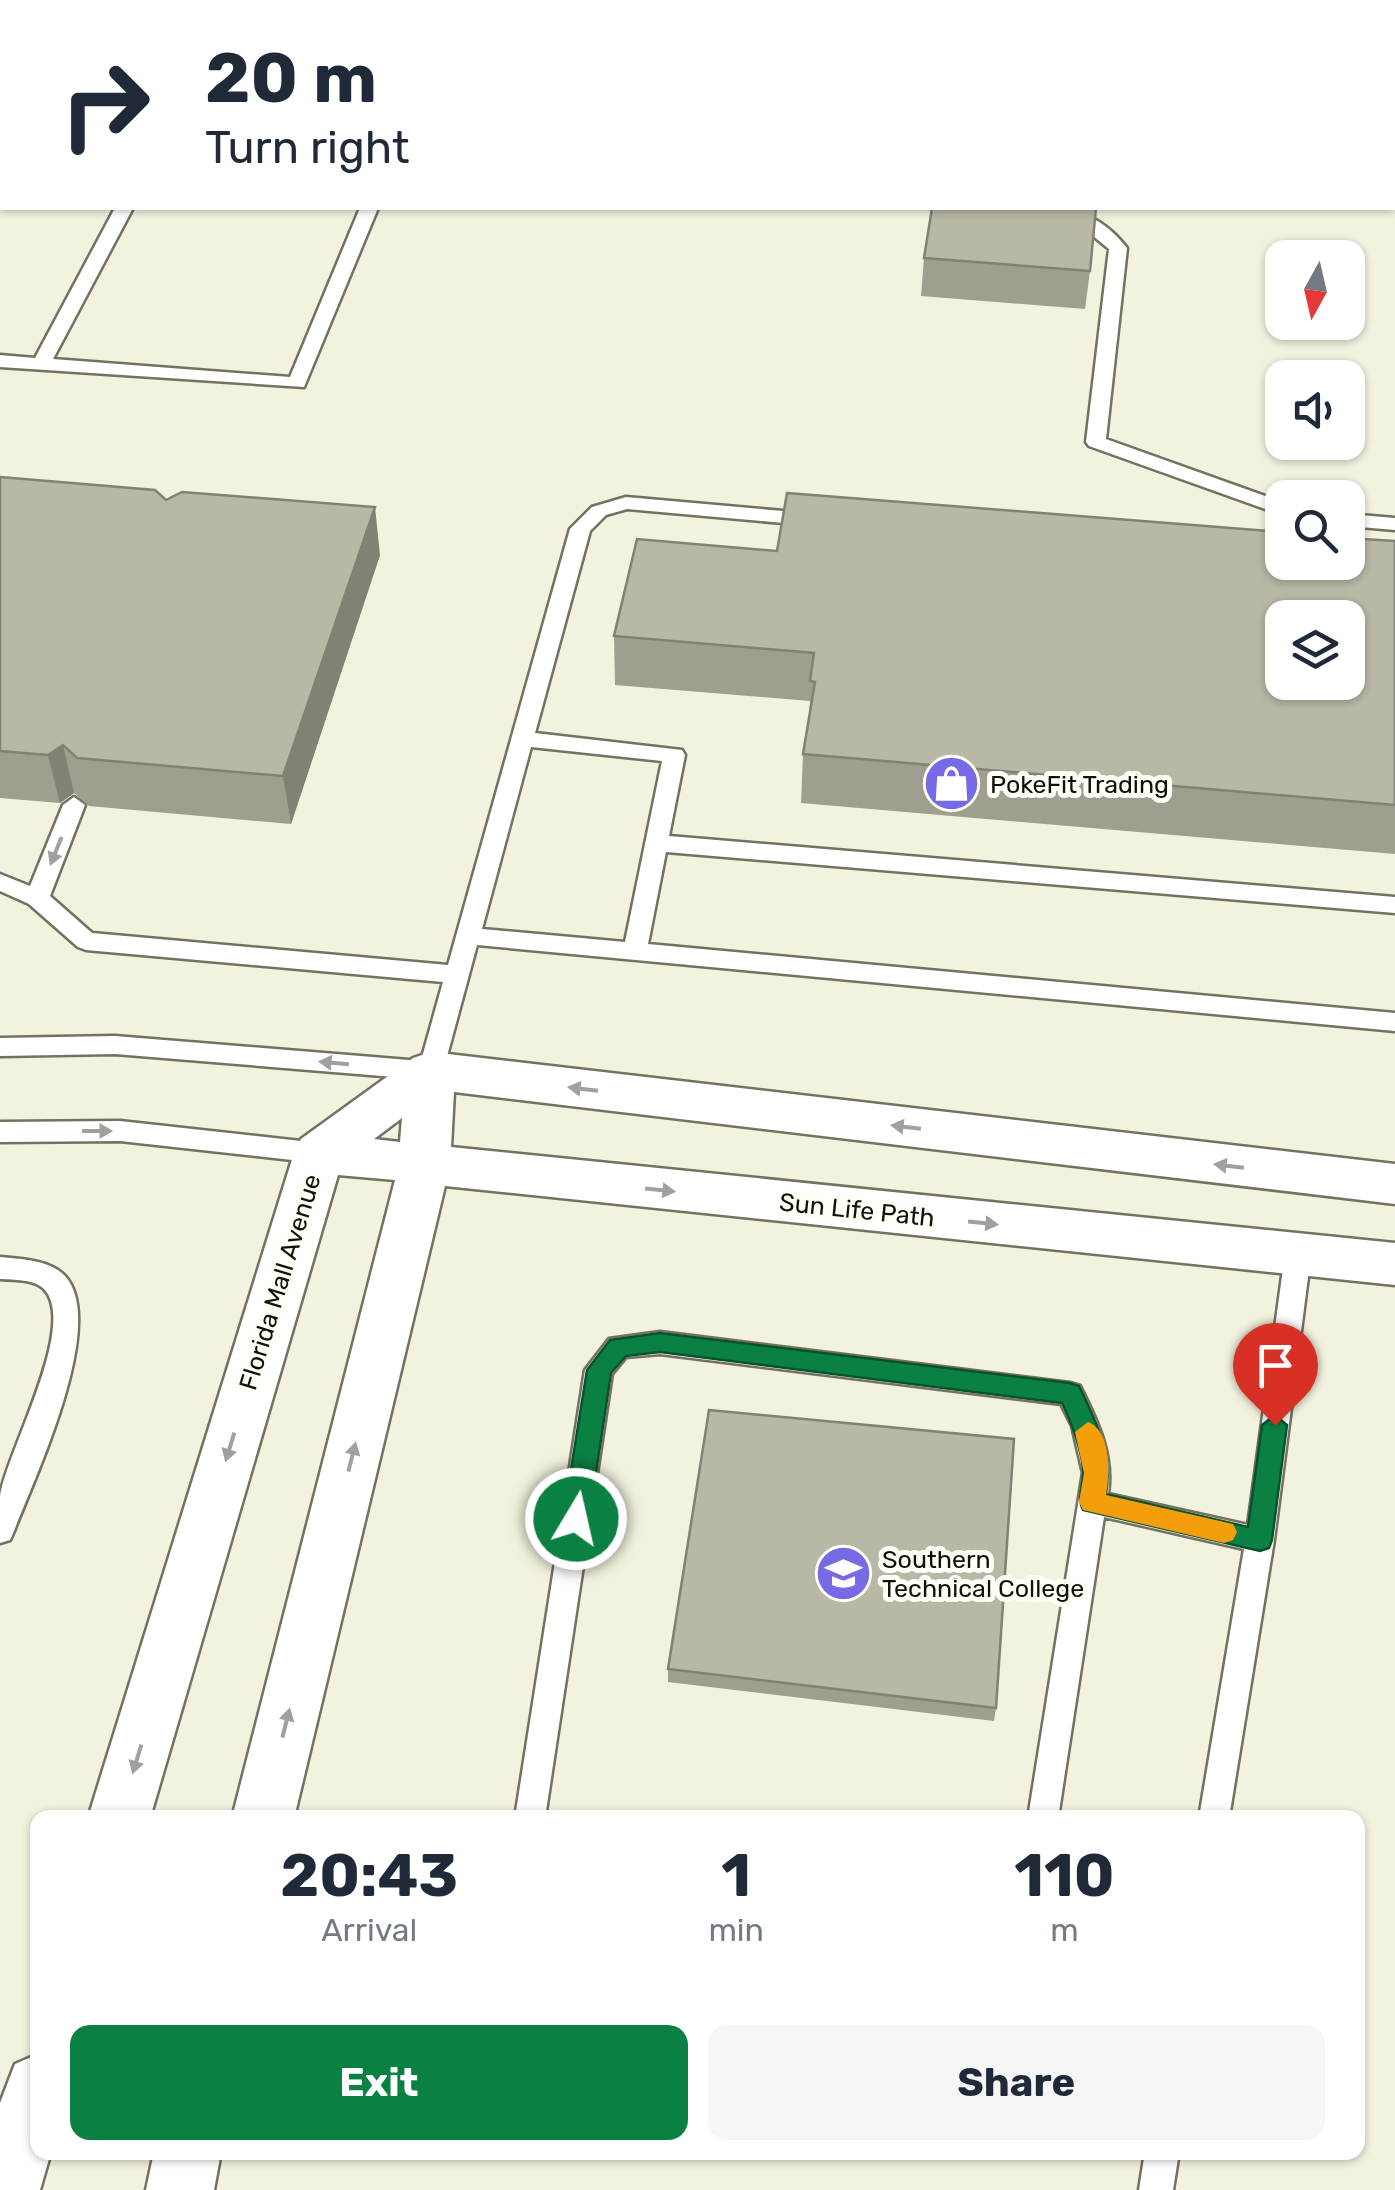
<!DOCTYPE html>
<html lang="en">
<head>
<meta charset="utf-8">
<style>
  :root { --surface:#fff; --page:#f6f6f7; --text:#1f2937; --muted:#747a83; --accent:#0b8043 }
  body { margin:0; font-family:Rubik,sans-serif; background:var(--page); color:var(--text); height:100vh; display:flex; flex-direction:column; font-size:38px; white-space:nowrap }
  * { box-sizing:border-box; margin:0 }
  p { font-size:32px; color:var(--muted) }
  .icon { flex:none; width:55px; height:55px; fill:none; stroke:currentColor; stroke-width:2; stroke-linecap:round; stroke-linejoin:round }
  .map { position:relative; flex:1; overflow:hidden }
  .details { position:absolute; left:30px; top:1810px; width:1335px; height:350px; display:flex; flex-direction:column; background:var(--surface); border-radius:20px; box-shadow:0 2px 8px #0004 }
  .details>* { flex:none }
  .banner { position:absolute; left:0px; top:0px; width:1395px; height:210px; box-shadow:0 2px 8px #0004; background:#fff; color:var(--text); overflow:hidden }
  .needle { width:65px; rotate:188deg }
  .buttons { position:absolute; left:1265px; top:240px; display:grid; gap:20px }
  .buttons a { display:grid; place-items:center; width:100px; height:100px; border-radius:20px; background:var(--surface); box-shadow:0 2px 8px #0004; font-size:50px }
  .pin { position:absolute; display:grid; place-items:center; width:85px; height:85px; color:#fff; margin:-102px -42px; border-radius:50% 50% 50% 0; rotate:-45deg; box-shadow:0 0 10px #0007 }
  .pin .icon { rotate:45deg }
  .me { position:absolute; width:110px; margin:-55px; rotate:9deg; stroke-linejoin:round; filter:drop-shadow(0 0 8px #0008) }
  .turn { display:flex; align-items:center; gap:35px; height:210px; padding:0 40px; font-size:45px }
  .turn .icon { width:130px; height:130px; stroke-width:2.5 }
  .turn b { display:block; font-size:70px; line-height:85px }
  .eta { display:flex; justify-content:space-evenly; align-items:center; height:170px; text-align:center }
  .eta b { font-size:60px; font-weight:700; line-height:70px }
  .primary-button { display:flex; gap:20px; margin-top:auto; padding:20px 40px }
  .primary-button a { flex:1; height:115px; border-radius:20px; background:var(--accent); color:#fff; font-size:40px; font-weight:700; line-height:115px; text-align:center }
  .primary-button a+a { background:var(--page); color:var(--text) }
  .map>svg:first-child { display:block }
  .lines { fill:none; stroke-linecap:round; stroke-linejoin:round }
  .service-casing { stroke:#737261; stroke-width:5 }
  .minor-casing { stroke:#737261; stroke-width:5 }
  .service { fill:#fff; fill-rule:evenodd }
  .minor { fill:#fff; fill-rule:evenodd }
  .wall { fill:#9f9e8f }
  .shaded-wall { fill:#828174 }
  .building { fill:#b9b8a6; stroke:#828174; stroke-width:2.5; fill-rule:evenodd }
  .oneway { fill:#a0a09d }
  .route { fill:#0b8043; stroke:#07532c; stroke-width:2.5 }
  .slow { fill:#f59e0b }
  .labels { text-anchor:middle; dominant-baseline:central; stroke-width:10; stroke-linejoin:round; paint-order:stroke }
  .poi-label { font-size:25px; fill:#11110a; stroke:#fffef7; text-anchor:start }
  .street-label { font-size:25px; fill:#11110a; stroke:#fffef7 }
</style>
</head>
<body>
<div class="map">
<svg width="1395" height="2190" viewBox="0 0 1395 2190">
  <rect width="100%" height="100%" fill="#f3f2df"/>
  <g class="lines">
    <defs>
      <path id="service" d="M 0,0 L 36,0 L 37,2 L 2,5 Z
        M 951,0 L 967,0 L 967,2 L 951,2 Z
        M 2,38 L 2,51 L 0,52 L 0,39 Z
        M 115,208 L 133,208 L 53,359 L 290,377 L 360,208 L 378,208 L 304,387 L 0,367 L 0,355 L 35,358 Z
        M 1028,208 C 1069,205 1101,214 1127,248 L 1106,439 L 1282,502 L 1282,515 L 1089,446 L 1086,442 L 1109,249 L 1076,222 Z
        M 626,497 L 783,511 L 793,517 L 783,523 L 627,509 L 606,515 L 590,531 L 535,733 L 682,750 L 685,755 L 669,836 L 1395,897 L 1395,913 L 666,852 L 648,944 L 1395,1013 L 1395,1031 L 477,945 L 443,1071 L 431,1080 L 115,1054 L 0,1056 L 0,1038 L 115,1036 L 421,1061 L 443,982 L 86,950 L 78,947 L 29,904 L 0,891 L 0,874 L 30,886 L 63,805 L 74,797 L 85,805 L 50,896 L 92,933 L 448,965 L 570,529 L 592,507 ZM 531,747 L 662,761 L 625,942 L 482,929 Z
        M 1348,514 L 1395,518 L 1395,530 L 1348,526 Z
        M 120,1121 L 319,1143 L 328,1146 L 332,1153 L 328,1160 L 319,1163 L 120,1141 L 0,1142 L 0,1122 Z
        M 1298,1244 L 1307,1247 L 1311,1254 L 1274,1540 L 1229,1818 L 1199,1818 L 1244,1549 L 1104,1517 L 1058,1818 L 1028,1818 L 1083,1473 L 1072,1426 L 1061,1404 L 660,1354 L 626,1357 L 612,1374 L 545,1818 L 515,1818 L 585,1370 L 609,1339 L 660,1332 L 1070,1383 L 1080,1386 C 1097,1420 1114,1454 1108,1494 L 1248,1525 L 1285,1254 L 1289,1247 Z
        M 0,1257 C 21,1259 50,1260 65,1276 C 108,1323 34,1479 14,1531 L 10,1540 L 0,1543 C 0,1528 0,1512 0,1497 C 5,1455 79,1325 44,1289 C 34,1279 14,1280 0,1279 Z
        M 1145,2152 L 1179,2152 L 1173,2190 L 1139,2190 Z"/>
      <path id="minor" d="M 431,1052 L 1395,1164 L 1395,1204 L 454,1092 L 451,1147 L 1395,1243 L 1395,1285 L 445,1186 L 294,1818 L 232,1818 L 395,1180 L 338,1175 L 150,1818 L 88,1818 L 294,1153 L 301,1139 L 413,1058 ZM 402,1118 L 400,1142 L 374,1139 Z
        M 38,2054 L 38,2152 L 51,2152 L 40,2190 L 0,2190 L 0,2103 L 15,2064 Z
        M 154,2152 L 221,2152 L 214,2190 L 146,2190 Z"/>
    </defs>
    <!-- service casing -->
    <use href="#service" class="service-casing"/>
    <!-- minor casing -->
    <use href="#minor" class="minor-casing"/>
    <!-- service -->
    <use href="#service" class="service"/>
    <!-- minor -->
    <use href="#minor" class="minor"/>
  </g>
  <!-- wall -->
  <path class="wall" d="M 1395,0 L 1395,168 L 1392,168 L 1392,2 Z
    M 924,258 L 1090,271 L 1085,309 L 921,296 Z
    M 0,477 L 166,500 L 380,555 L 291,824 L 89,806 L 74,793 L 60,803 L 0,798 Z
    M 1395,541 L 1395,854 L 801,803 L 803,754 L 809,717 L 810,701 L 615,685 L 614,636 L 777,551 Z
    M 668,1669 L 996,1708 L 994,1721 L 668,1682 Z"/>
  <!-- shaded-wall -->
  <path class="shaded-wall" d="M 375,507 L 380,555 L 291,824 L 283,776 Z
    M 63,745 L 74,793 L 60,803 L 48,755 Z"/>
  <!-- building -->
  <path class="building" d="M 999,0 L 1395,0 L 1395,123 L 1392,123 L 1392,2 L 999,2 Z
    M 932,208 L 1096,208 L 1090,271 L 924,258 Z
    M 0,477 L 155,490 L 166,500 L 182,492 L 375,507 L 283,776 L 77,758 L 63,745 L 48,755 L 0,751 Z
    M 787,493 L 1282,532 L 1282,562 L 1348,562 L 1348,538 L 1395,541 L 1395,805 L 803,754 L 815,682 L 810,681 L 814,653 L 614,636 L 637,539 L 777,551 ZM 1282,618 L 1348,618 L 1348,682 L 1282,682 Z
    M 709,1410 L 1014,1439 L 996,1708 L 668,1669 Z"/>
  <!-- one-way arrows -->
  <defs><path id="oneway-solid" d="M-6-.8H1V-3.2L6.5 0L1 3.2V.8H-6Z" transform="scale(2.5)"/></defs>
  <g class="oneway">
    <use href="#oneway-solid" transform="translate(56 851) rotate(112)"/>
    <use href="#oneway-solid" transform="translate(334 1063) rotate(-175)"/>
    <use href="#oneway-solid" transform="translate(583 1089) rotate(-173)"/>
    <use href="#oneway-solid" transform="translate(906 1127) rotate(-173)"/>
    <use href="#oneway-solid" transform="translate(97 1131)"/>
    <use href="#oneway-solid" transform="translate(1229 1166) rotate(-173)"/>
    <use href="#oneway-solid" transform="translate(660 1190) rotate(6)"/>
    <use href="#oneway-solid" transform="translate(983 1223) rotate(6)"/>
    <use href="#oneway-solid" transform="translate(230 1447) rotate(107)"/>
    <use href="#oneway-solid" transform="translate(352 1457) rotate(-76)"/>
    <use href="#oneway-solid" transform="translate(286 1723) rotate(-76)"/>
    <use href="#oneway-solid" transform="translate(137 1759) rotate(107)"/>
  </g>
  <!-- route -->
  <path class="route" d="M 660,1333 L 1070,1383 L 1079,1386 C 1096,1421 1113,1455 1106,1494 L 1248,1527 L 1262,1425 L 1275,1415 L 1287,1425 L 1272,1540 L 1269,1548 L 1260,1551 L 1083,1510 C 1076,1496 1085,1483 1083,1468 C 1080,1445 1072,1424 1062,1403 L 660,1352 L 626,1356 L 611,1373 L 589,1519 L 585,1527 L 567,1527 L 563,1519 L 587,1370 L 610,1340 Z"/>
  <!-- slow -->
  <path class="slow" d="M 1088,1422 C 1111,1430 1110,1474 1106,1495 L 1233,1524 L 1237,1532 L 1233,1540 L 1224,1543 L 1083,1510 L 1079,1502 L 1084,1473 L 1075,1432 Z"/>
  <!-- icons -->
  <defs>
    <symbol id="shop-disc" viewBox="-11 -11 22 22"><circle r="9.5" fill="#776ae5" stroke="#fffef7"/><path d="M-5-2.5h2.3a2.7 3.5 0 0 1 5.4 0H5L5.5 6h-11ZM-1.5-2.5h3a1.5 2.3 0 0 0-3 0Z" fill="#fff"/></symbol>
    <symbol id="university-disc" viewBox="-11 -11 22 22"><circle r="9.5" fill="#776ae5" stroke="#fffef7"/><path d="M0-5L7-2L0 1L-7-2ZM-4 1L0 2.5L4 1V4Q0 6-4 4Z" fill="#fff"/></symbol>
  </defs>
  <g fill-rule="evenodd">
    <use href="#shop-disc" x="920" y="752" width="63" height="63"/>
    <use href="#university-disc" x="812" y="1542" width="63" height="63"/>
  </g>
  <g class="labels">
    <!-- poi labels -->
    <g class="poi-label">
      <text x="990" y="784">PokeFit Trading</text>
      <text x="882" y="1559">Southern<tspan x="882" dy="29">Technical College</tspan></text>
    </g>
    <!-- street labels -->
    <g class="street-label">
      <text transform="translate(857 1210) rotate(6)">Sun Life Path</text>
      <text transform="translate(280 1282) rotate(-73)">Florida Mall Avenue</text>
    </g>
  </g>
</svg>
<div class="buttons">
<a><svg class="needle" viewBox="-14 -14 28 28"><path d="M0-13l5 13h-10z" fill="#e53935"/><path d="M0 13l5-13h-10z" fill="#747a83"/></svg></a>
<a><svg class="icon" aria-label="sound" viewBox="0 0 24 24"><path d="M4 9h4l5-4v14l-5-4H4zM17 9q2 3 0 6"/></svg></a>
<a><svg class="icon" aria-label="search" viewBox="0 0 24 24"><circle cx="10" cy="10" r="6"/><path d="M15 15l6 6"/></svg></a>
<a><svg class="icon" aria-label="layers" viewBox="0 0 24 24"><path d="M12 4l9 5-9 5-9-5zM3 14l9 5 9-5"/></svg></a>
</div>
<div class="pin" style="left:1275px;top:1425px;background:#d93025"><svg class="icon" aria-label="arrive" viewBox="0 0 24 24"><path d="M6 21V4h12l-3 4 3 4H6"/></svg></div>
<svg class="me" style="left:576px;top:1519px" viewBox="-20 -20 40 40"><circle r="17" fill="#0b8043" stroke="#fff" stroke-width="3"/><path d="M0-11L8 9 0 5-8 9z" fill="#fff"/></svg>
<div class="banner">
<div class="turn"><svg class="icon" aria-label="right" viewBox="0 0 24 24"><path d="M7 20v-9h11M14 6l5 5-5 5"/></svg><div><b>20 m</b>Turn right</div></div>
</div>
<section class="details">
<div class="eta">
<div><b>20:43</b><p>Arrival</p></div>
<div><b>1</b><p>min</p></div>
<div><b>110</b><p>m</p></div>
</div>
<div class="primary-button"><a>Exit</a><a>Share</a></div>
</section>
</div>
</body>
</html>
